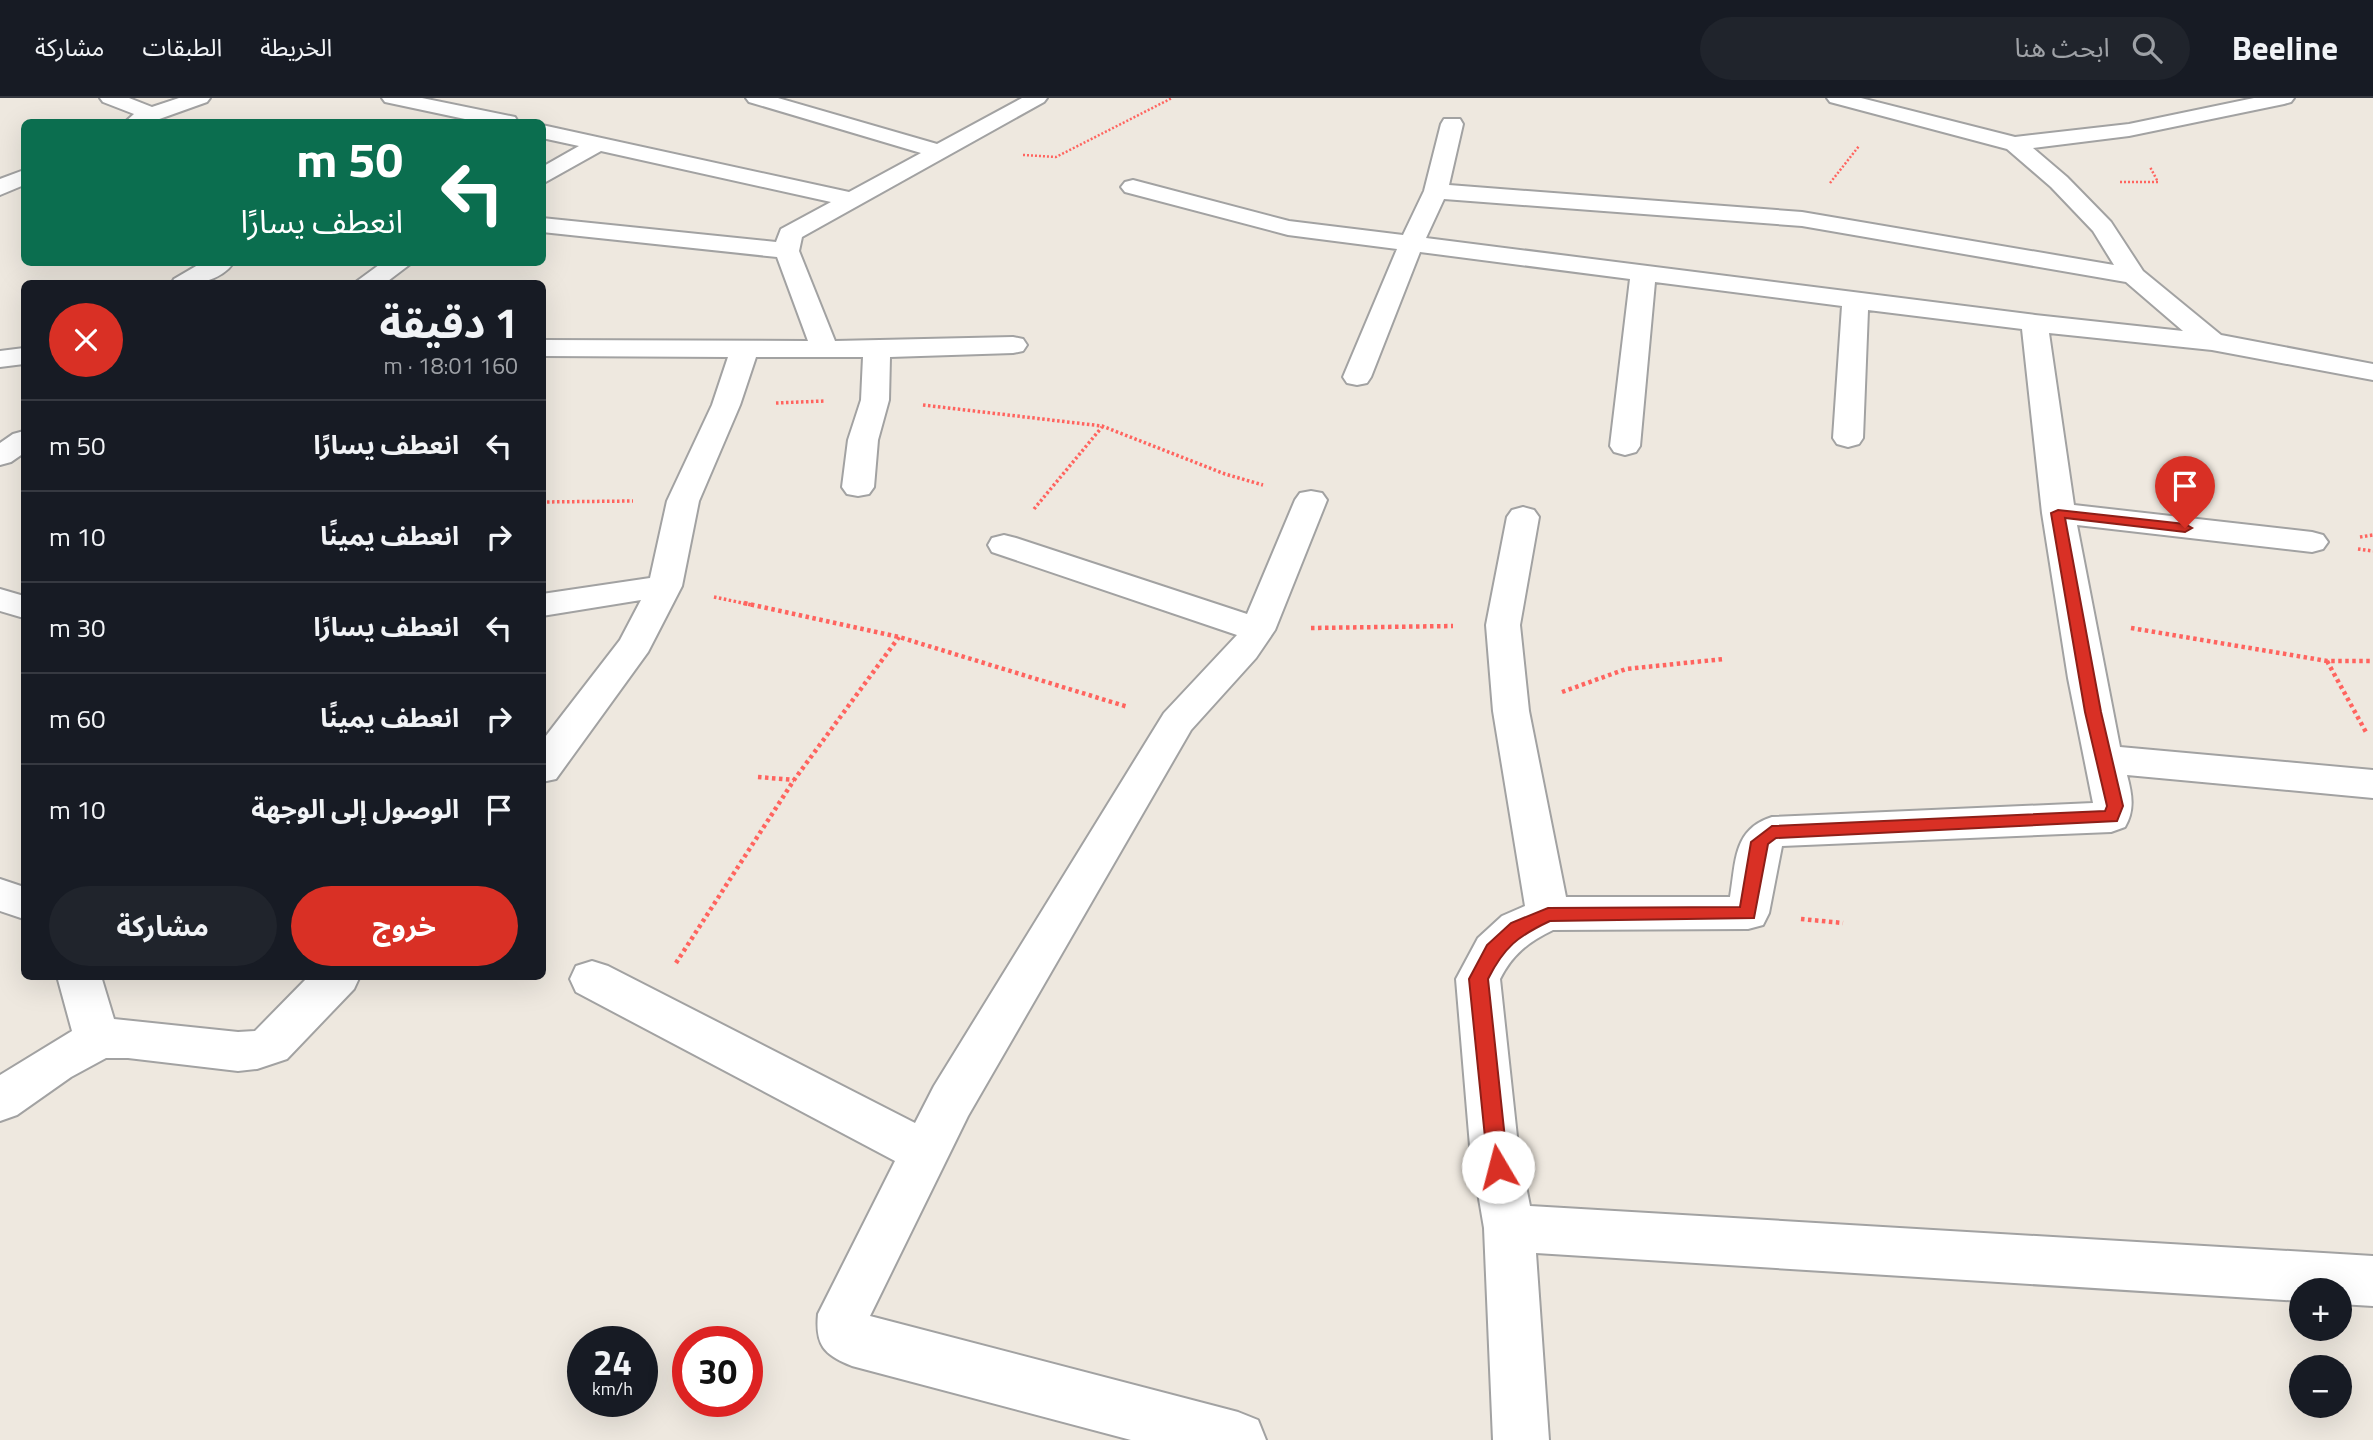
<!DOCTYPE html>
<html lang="ar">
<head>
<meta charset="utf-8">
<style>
  :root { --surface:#171b24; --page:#20242c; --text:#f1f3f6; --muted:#9ea1a6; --line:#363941; --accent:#d93025 }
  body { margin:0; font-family:"Titillium Web","Noto Sans Arabic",sans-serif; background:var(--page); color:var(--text); direction:rtl; height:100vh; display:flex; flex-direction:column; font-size:26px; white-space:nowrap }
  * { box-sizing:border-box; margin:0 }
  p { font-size:23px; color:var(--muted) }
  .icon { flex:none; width:38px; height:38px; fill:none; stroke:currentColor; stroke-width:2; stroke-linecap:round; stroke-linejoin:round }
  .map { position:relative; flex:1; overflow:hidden; direction:ltr }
  .drawer { position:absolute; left:21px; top:182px; width:525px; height:700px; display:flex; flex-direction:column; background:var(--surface); border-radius:10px; box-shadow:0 7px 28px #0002; direction:rtl }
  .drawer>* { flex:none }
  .banner { position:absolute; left:21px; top:21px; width:525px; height:147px; border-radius:10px; box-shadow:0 7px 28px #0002; direction:rtl; background:#0b6e4f; color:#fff; overflow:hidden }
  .fabs { position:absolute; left:2289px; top:1180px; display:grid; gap:14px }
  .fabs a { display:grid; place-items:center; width:63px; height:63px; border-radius:50%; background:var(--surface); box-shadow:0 7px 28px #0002; font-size:35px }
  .speed { position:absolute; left:567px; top:1228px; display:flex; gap:14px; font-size:35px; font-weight:700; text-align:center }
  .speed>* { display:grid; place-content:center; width:91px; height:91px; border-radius:50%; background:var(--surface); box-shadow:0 7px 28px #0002; line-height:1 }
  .speed small { font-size:18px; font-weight:400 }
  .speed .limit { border:10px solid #d22; background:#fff; color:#111 }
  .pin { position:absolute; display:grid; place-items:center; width:60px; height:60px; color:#fff; margin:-72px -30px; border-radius:50% 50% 50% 0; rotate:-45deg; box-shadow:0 0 7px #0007 }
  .pin .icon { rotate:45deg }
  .me { position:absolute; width:77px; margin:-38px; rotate:352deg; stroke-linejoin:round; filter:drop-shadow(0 0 5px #0008) }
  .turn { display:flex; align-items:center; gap:24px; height:147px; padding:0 28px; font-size:32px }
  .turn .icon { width:91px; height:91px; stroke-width:2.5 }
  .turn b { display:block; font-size:49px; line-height:60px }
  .round { display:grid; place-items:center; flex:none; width:74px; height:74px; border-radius:37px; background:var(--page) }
  .head { display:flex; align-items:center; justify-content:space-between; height:119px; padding:0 28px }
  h1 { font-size:42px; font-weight:700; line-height:52px }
  .button { display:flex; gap:14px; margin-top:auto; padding:14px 28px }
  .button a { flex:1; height:80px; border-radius:42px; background:var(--accent); color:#fff; font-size:28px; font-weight:700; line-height:80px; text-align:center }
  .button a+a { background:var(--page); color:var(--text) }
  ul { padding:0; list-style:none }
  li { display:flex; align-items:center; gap:21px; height:91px; padding:0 28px; border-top:2px solid var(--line) }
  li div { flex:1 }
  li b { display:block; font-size:26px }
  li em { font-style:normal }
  header { display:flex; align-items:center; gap:42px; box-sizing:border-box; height:98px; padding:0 35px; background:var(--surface); border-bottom:2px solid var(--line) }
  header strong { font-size:33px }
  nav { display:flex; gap:38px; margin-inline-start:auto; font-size:24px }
  .search { width:490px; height:63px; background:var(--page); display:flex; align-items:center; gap:18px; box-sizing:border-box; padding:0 24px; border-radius:38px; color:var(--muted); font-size:26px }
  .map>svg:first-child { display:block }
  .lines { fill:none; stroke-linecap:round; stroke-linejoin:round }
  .minor-casing { stroke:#a2a2a2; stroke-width:4 }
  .path-far2 { stroke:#ff645f; stroke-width:2.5; stroke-dasharray:2 2; stroke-linecap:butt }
  .path-far1 { stroke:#ff645f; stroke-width:3.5; stroke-dasharray:2.5 2.5; stroke-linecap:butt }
  .path { stroke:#ff645f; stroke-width:4.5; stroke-dasharray:3.5 3.5; stroke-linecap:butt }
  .minor { fill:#fff; fill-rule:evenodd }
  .route { fill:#d93025; stroke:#8d1f18; stroke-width:2 }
</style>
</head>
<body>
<header>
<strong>Beeline</strong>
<div class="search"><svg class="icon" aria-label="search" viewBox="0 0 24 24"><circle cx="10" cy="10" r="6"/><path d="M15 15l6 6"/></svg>ابحث هنا</div>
<nav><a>الخريطة</a><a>الطبقات</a><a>مشاركة</a></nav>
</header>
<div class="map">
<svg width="2373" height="1342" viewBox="0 0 2373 1342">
  <rect width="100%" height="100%" fill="#eee8df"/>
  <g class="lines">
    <defs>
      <path id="minor" d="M 100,0 L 129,0 L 152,9 L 179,0 L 210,0 L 207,4 L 151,24 L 125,24 L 134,16 L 103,4 Z
        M 382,0 L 422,0 L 515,19 L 518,24 L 479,24 L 385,4 Z
        M 746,0 L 778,0 L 937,46 L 1022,0 L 1047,0 L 1044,4 L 802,139 L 799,153 L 835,243 L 1013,239 L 1023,241 L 1027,247 L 1023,253 L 1013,255 L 890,259 L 889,302 L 878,342 L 874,389 L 869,396 L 858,398 L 847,396 L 842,389 L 848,342 L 861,302 L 863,259 L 756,259 L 740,307 L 699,403 L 682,488 L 648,554 L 556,681 L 542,684 L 542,643 L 620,542 L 641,502 L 542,518 L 542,496 L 650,480 L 667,403 L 712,307 L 728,259 L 542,258 L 542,242 L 808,243 L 777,159 L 542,134 L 542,120 L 776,144 L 781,131 L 831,104 L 601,53 L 542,86 L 542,69 L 579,48 L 542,40 L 542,27 L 849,94 L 921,55 L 749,4 Z
        M 1827,0 L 1861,0 L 2015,39 L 2129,26 L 2254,0 L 2294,0 L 2291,4 L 2284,6 L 2129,38 L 2033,50 L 2067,79 L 2111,124 L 2143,173 L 2221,237 L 2373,266 L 2373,282 L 2212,252 L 2049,235 L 2074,407 L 2312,434 L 2323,437 L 2328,444 L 2323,451 L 2312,454 L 2077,427 L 2120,649 L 2373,672 L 2373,700 L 2127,677 C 2132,696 2135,712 2125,729 L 2111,734 L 1782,748 L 1769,815 L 1763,827 L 1748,831 L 1553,832 C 1528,844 1512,857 1500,881 L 1518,1048 L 1530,1108 L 2373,1158 L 2373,1208 L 2340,1206 L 2340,1192 L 2301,1192 L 2301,1203 L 1536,1155 L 1549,1342 L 1493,1342 L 1484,1130 L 1470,1048 L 1456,881 L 1478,840 L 1502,818 L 1525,808 L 1493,613 L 1486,527 L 1507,419 L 1512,412 L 1523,409 L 1534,412 L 1539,419 L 1520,527 L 1529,613 L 1566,799 L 1730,799 C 1736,764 1733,731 1772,719 L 2093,705 L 2068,580 L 2042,415 L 2022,231 L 1868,212 L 1863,340 L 1859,346 L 1848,349 L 1837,346 L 1833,340 L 1842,208 L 1655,184 L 1640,348 L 1636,354 L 1625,357 L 1614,354 L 1610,348 L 1630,181 L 1420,154 L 1371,279 L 1367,285 L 1357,287 L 1347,285 L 1343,279 L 1397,151 L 1288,137 L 1125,94 L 1121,89 L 1125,84 L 1133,82 L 1289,123 L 1403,137 L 1424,93 L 1441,26 L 1444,21 L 1460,21 L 1463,26 L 1449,87 L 1802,114 L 2114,167 L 2093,133 L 2051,89 L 2007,51 L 1830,4 ZM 1444,101 L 1802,128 L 2126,184 L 2183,233 L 2035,217 L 1426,140 Z
        M 24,72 L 24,87 L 0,97 L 0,81 Z
        M 203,164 L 234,164 C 220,185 193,186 171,186 L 174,181 Z
        M 383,164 L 413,164 L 384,186 L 353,186 Z
        M 24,250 L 24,266 L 0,269 L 0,253 Z
        M 24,333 L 24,355 L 11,364 L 0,367 L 0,345 L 13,336 Z
        M 1311,393 L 1322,395 L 1327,402 L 1275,532 L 1256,560 L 1191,632 L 968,1018 L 870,1218 L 1238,1314 L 1258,1322 L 1266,1342 L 1131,1342 L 852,1268 C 824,1257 815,1247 818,1216 L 895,1063 L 576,894 L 570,881 L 576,868 L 592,863 L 608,868 L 915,1025 L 934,988 L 1164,615 L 1237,537 L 992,454 L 988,447 L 992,440 L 1004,437 L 1016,440 L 1247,516 L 1295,402 L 1300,395 Z
        M 0,491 L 24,498 L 24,520 L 0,513 Z
        M 0,781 L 24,789 L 24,821 L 0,813 Z
        M 57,878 L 101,878 L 114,921 L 238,934 L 255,933 L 309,878 L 360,878 L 354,891 L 287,961 L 257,971 L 238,973 L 128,960 L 106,960 L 71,979 L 17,1017 L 0,1023 L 0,977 L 72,933 Z"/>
    </defs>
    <!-- minor casing -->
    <use href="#minor" class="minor-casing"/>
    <!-- path-far2 -->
    <path class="path-far2" d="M 1023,57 L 1056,59 L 1172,0
      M 2120,84 L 2158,84 L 2150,69
      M 1830,85 L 1859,48"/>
    <!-- path-far1 -->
    <path class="path-far1" d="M 776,305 L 824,303
      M 923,307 L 1102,328 L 1225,376 L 1263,387
      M 542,404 L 633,403
      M 1034,411 L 1102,329
      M 2360,439 L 2373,437
      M 2358,451 L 2373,453
      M 714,499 L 752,507"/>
    <!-- path -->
    <path class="path" d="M 744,505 L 899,539 L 1128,609
      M 1311,530 L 1453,528
      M 2131,530 L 2327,563 L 2373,563
      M 2327,563 L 2367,636
      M 1562,594 L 1626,571 L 1724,561
      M 758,679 L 794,682
      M 1801,821 L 1843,825
      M 676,865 L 794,682 L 899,539"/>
    <!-- minor -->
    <use href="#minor" class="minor"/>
  </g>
  <!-- route -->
  <path class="route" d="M 2058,412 L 2185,426 L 2192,430 L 2185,434 L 2065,420 L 2101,614 L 2123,708 L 2117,723 L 1776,740 L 1768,746 L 1754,820 L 1550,823 C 1518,838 1504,849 1488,881 L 1508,1069 L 1505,1076 L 1498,1078 L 1491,1076 L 1488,1069 L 1469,881 L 1487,847 L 1511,825 L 1548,810 L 1740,809 L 1751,744 L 1772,728 L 2105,713 L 2107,708 L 2085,614 L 2051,415 Z"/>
</svg>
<div class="fabs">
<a>+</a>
<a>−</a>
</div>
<div class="speed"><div>24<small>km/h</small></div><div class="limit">30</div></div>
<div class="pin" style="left:2185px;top:430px;background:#d93025"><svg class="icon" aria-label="arrive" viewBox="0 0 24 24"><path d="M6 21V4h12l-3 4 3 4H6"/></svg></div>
<svg class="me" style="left:1498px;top:1069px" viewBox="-20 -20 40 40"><circle r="19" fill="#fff"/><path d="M0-13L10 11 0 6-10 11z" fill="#d93025"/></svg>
<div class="banner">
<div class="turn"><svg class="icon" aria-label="left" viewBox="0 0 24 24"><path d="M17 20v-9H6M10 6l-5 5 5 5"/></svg><div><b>50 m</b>انعطف يسارًا</div></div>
</div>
<section class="drawer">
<div class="head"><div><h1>1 دقيقة</h1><p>160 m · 18:01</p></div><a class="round" style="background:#d93025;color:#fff"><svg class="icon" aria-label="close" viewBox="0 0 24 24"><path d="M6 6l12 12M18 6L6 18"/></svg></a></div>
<ul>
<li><svg class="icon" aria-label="left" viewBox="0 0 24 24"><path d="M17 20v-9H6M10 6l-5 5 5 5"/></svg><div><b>انعطف يسارًا</b></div><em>50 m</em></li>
<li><svg class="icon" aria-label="right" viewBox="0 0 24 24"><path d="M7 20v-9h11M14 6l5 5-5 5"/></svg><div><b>انعطف يمينًا</b></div><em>10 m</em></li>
<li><svg class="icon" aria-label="left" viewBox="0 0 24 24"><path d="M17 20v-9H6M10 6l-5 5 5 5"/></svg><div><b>انعطف يسارًا</b></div><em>30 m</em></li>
<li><svg class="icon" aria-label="right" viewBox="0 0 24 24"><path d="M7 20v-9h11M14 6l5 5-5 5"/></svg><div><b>انعطف يمينًا</b></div><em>60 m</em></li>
<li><svg class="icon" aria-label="arrive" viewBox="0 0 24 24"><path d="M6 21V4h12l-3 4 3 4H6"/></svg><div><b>الوصول إلى الوجهة</b></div><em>10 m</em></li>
</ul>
<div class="button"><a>خروج</a><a>مشاركة</a></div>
</section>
</div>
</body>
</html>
